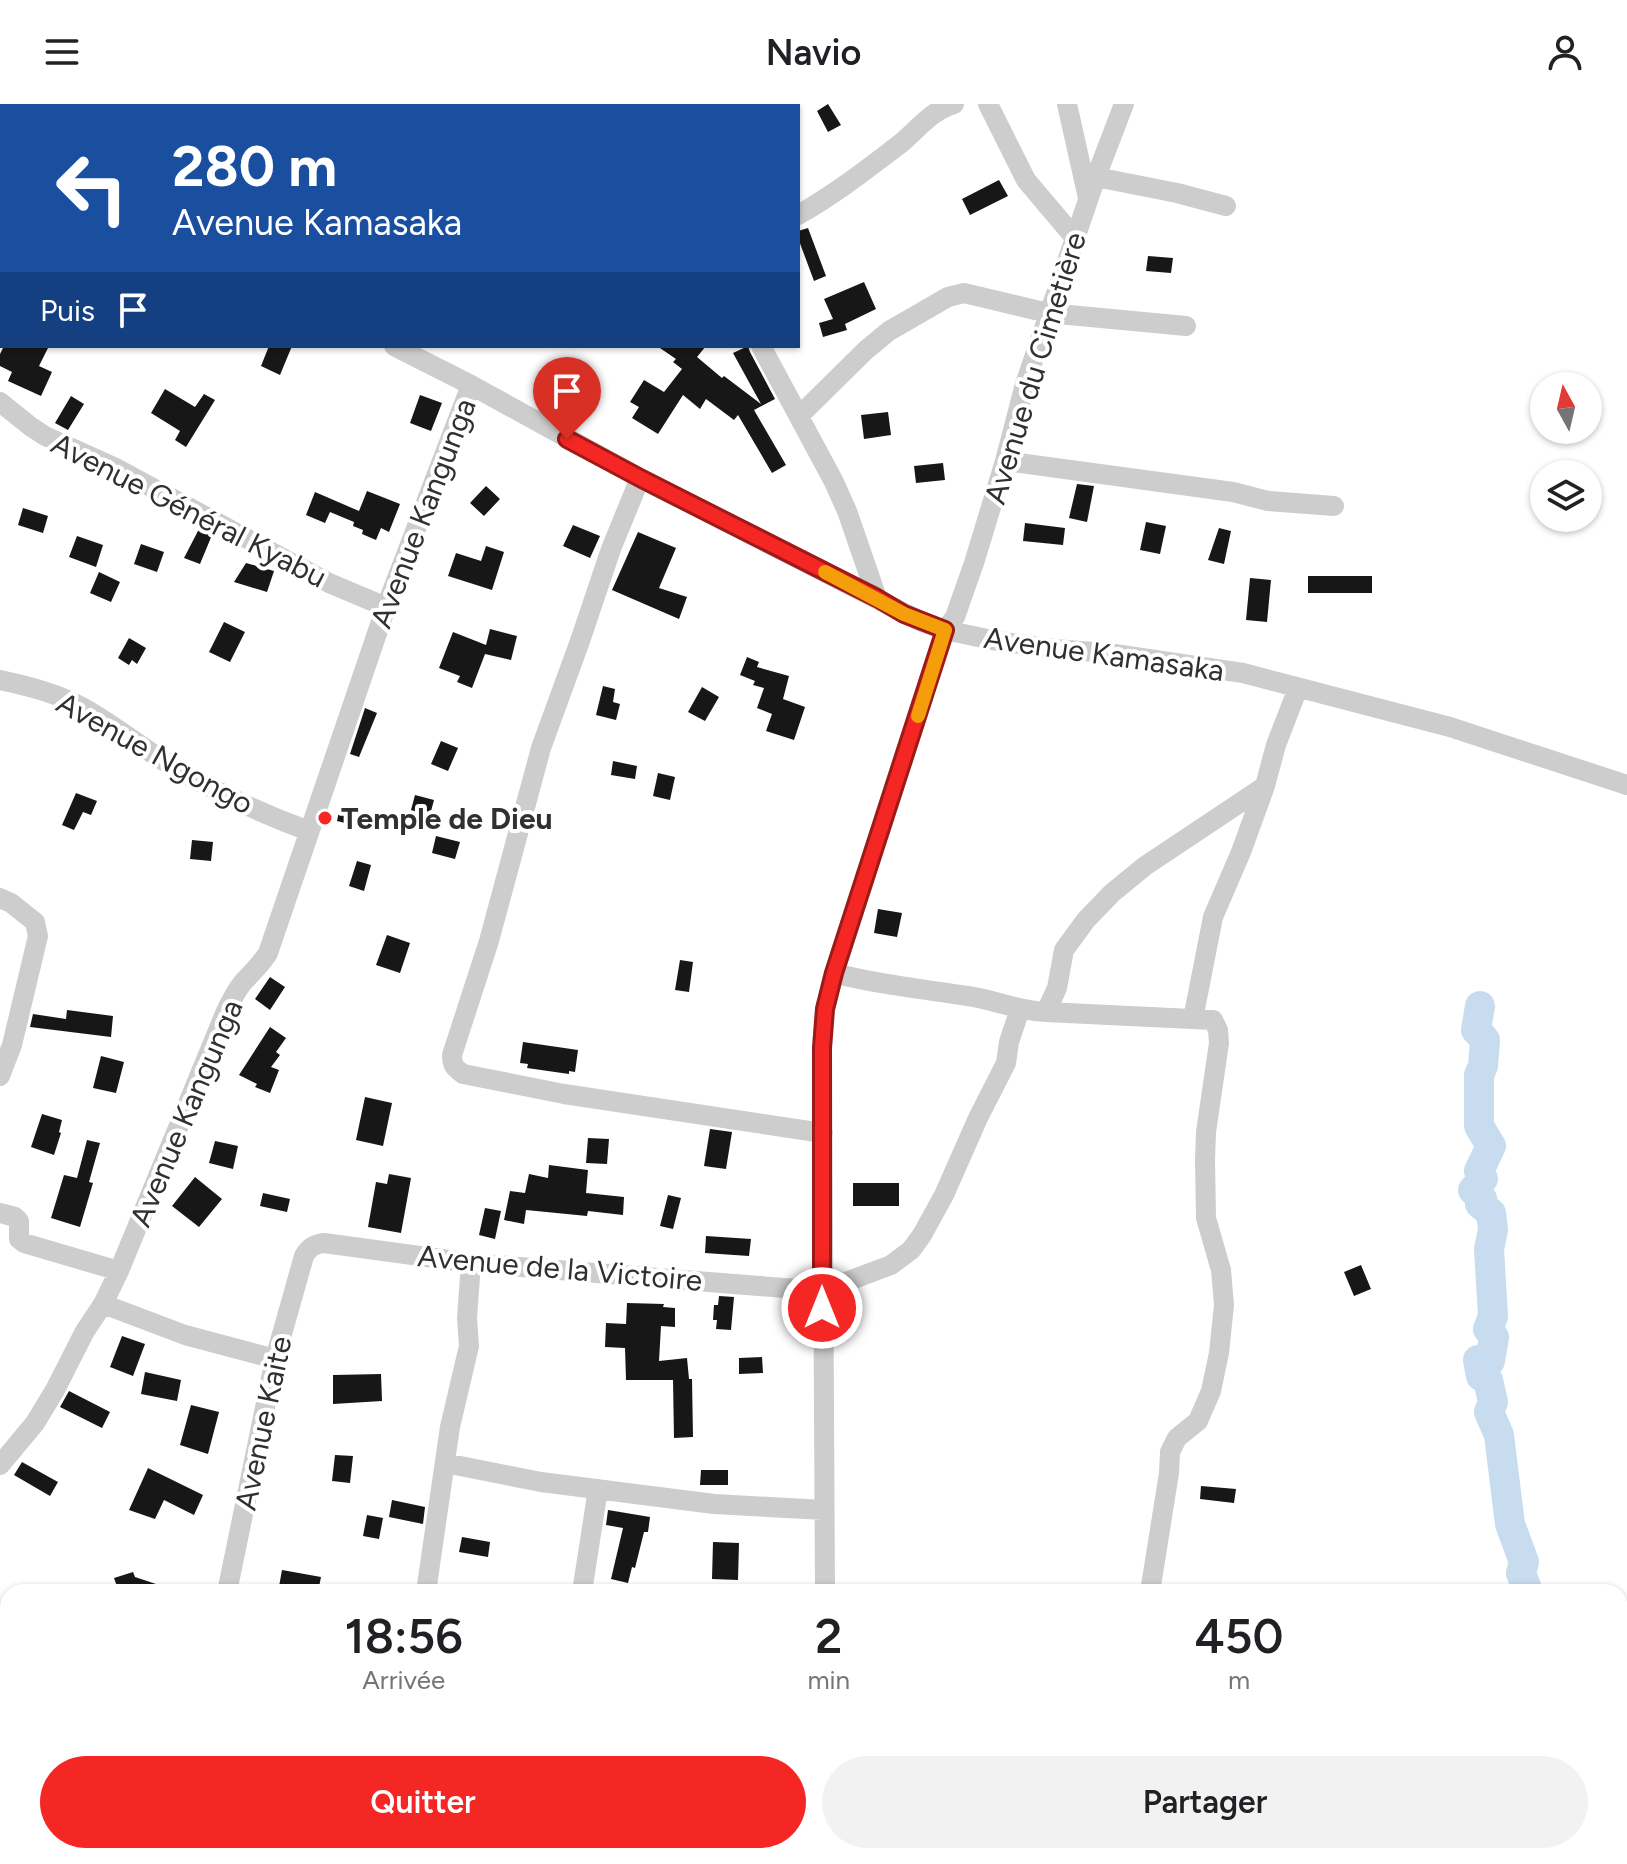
<!DOCTYPE html>
<html lang="fr">
<head>
<meta charset="utf-8">
<style>
  :root { --surface:#fff; --page:#f2f2f2; --text:#202124; --muted:#757577; --accent:#f52724 }
  body { margin:0; font-family:Figtree,sans-serif; background:var(--page); color:var(--text); height:100vh; display:flex; flex-direction:column; font-size:30px; white-space:nowrap }
  * { box-sizing:border-box; margin:0 }
  p { font-size:26px; color:var(--muted) }
  .icon { flex:none; width:44px; height:44px; fill:none; stroke:currentColor; stroke-width:2; stroke-linecap:round; stroke-linejoin:round }
  .map { position:relative; flex:1; overflow:hidden }
  .drawer { position:absolute; left:0px; top:1480px; width:1628px; height:280px; display:flex; flex-direction:column; background:var(--surface); border-radius:24px 24px 0 0; box-shadow:0 2px 6px #0004 }
  .drawer>* { flex:none }
  .hud { position:absolute; left:0px; top:0px; width:800px; height:244px; box-shadow:0 2px 6px #0004; background:#1a4fa0; color:#fff; overflow:hidden }
  .needle { width:52px; rotate:352deg }
  .tools { position:absolute; left:1530px; top:268px; display:grid; gap:16px }
  .tools a { display:grid; place-items:center; width:72px; height:72px; border-radius:50%; background:var(--surface); box-shadow:0 2px 6px #0004; font-size:40px }
  .pin { position:absolute; display:grid; place-items:center; width:68px; height:68px; color:#fff; margin:-82px -34px; border-radius:50% 50% 50% 0; rotate:-45deg; box-shadow:0 0 8px #0007 }
  .pin .icon { rotate:45deg }
  .me { position:absolute; width:88px; margin:-44px; rotate:0deg; stroke-linejoin:round; filter:drop-shadow(0 0 6px #0008) }
  .turn { display:flex; align-items:center; gap:28px; height:168px; padding:0 40px; font-size:36px }
  .turn .icon { width:104px; height:104px; stroke-width:2.5 }
  .turn b { display:block; font-size:56px; line-height:68px }
  .then { display:flex; align-items:center; height:76px; padding:0 40px; background:#0003; gap:16px; font-size:30px }
  .eta { display:flex; justify-content:space-evenly; align-items:center; height:136px; text-align:center }
  .eta b { font-size:48px; font-weight:600; line-height:56px }
  .primary-button { display:flex; gap:16px; margin-top:auto; padding:16px 40px }
  .primary-button a { flex:1; height:92px; border-radius:48px; background:var(--accent); color:#fff; font-size:32px; font-weight:600; line-height:92px; text-align:center }
  .primary-button a+a { background:var(--page); color:var(--text) }
  header { display:flex; justify-content:space-between; align-items:center; height:104px; padding:0 40px; background:var(--surface); font-size:36px; font-weight:600 }
  .map>svg:first-child { display:block }
  .lines { fill:none; stroke-linecap:round; stroke-linejoin:round }
  .river { stroke:#c7dcef; stroke-width:30 }
  .building { fill:#171717 }
  .minor { stroke:#cdcdcd; stroke-width:20 }
  .route-casing { stroke:#9f1917; stroke-width:20 }
  .route { stroke:#f52724; stroke-width:14 }
  .slow { stroke:#f59e0b; stroke-width:14 }
  .poi-dot { fill:#f52724; stroke:#fff; stroke-width:3 }
  .labels { text-anchor:middle; dominant-baseline:central; stroke-width:8; stroke-linejoin:round; paint-order:stroke }
  .street-label { font-size:30px; fill:#303030; stroke:#fff }
  .poi-label { font-size:30px; font-weight:bold; fill:#303030; stroke:#fff; text-anchor:start }
</style>
</head>
<body>
<header><svg class="icon" aria-label="menu" viewBox="0 0 24 24"><path d="M4 6h16M4 12h16M4 18h16"/></svg>Navio<svg class="icon" aria-label="person" viewBox="0 0 24 24"><circle cx="12" cy="8" r="4"/><path d="M4 21q1-7 8-7t8 7"/></svg></header>
<div class="map">
<svg width="1627" height="1760" viewBox="0 0 1627 1760">
  <rect width="100%" height="100%" fill="#fff"/>
  <g class="lines">
    <!-- river -->
    <path class="river" d="M 1480,902 L 1476,926 L 1485,936 L 1483,962 L 1479,971 L 1479,1022 L 1491,1042 L 1479,1067 L 1483,1075 L 1473,1086 L 1482,1095 L 1480,1100 L 1491,1109 L 1493,1126 L 1489,1145 L 1493,1212 L 1488,1225 L 1494,1233 L 1490,1257 L 1478,1256 L 1481,1272 L 1488,1276 L 1493,1298 L 1489,1308 L 1499,1331 L 1510,1420 L 1524,1458 L 1521,1469 L 1528,1488
      M 1509,1760 L 1511,1752"/>
  </g>
  <!-- building -->
  <path class="building" d="M 828,0 L 841,21 L 828,28 L 817,7 Z
    M 999,76 L 1008,92 L 970,111 L 962,95 Z
    M 808,124 L 826,172 L 814,177 L 798,134 L 798,127 Z
    M 1148,152 L 1173,154 L 1171,169 L 1146,167 Z
    M 864,178 L 876,205 L 845,220 L 847,226 L 823,233 L 819,219 L 833,215 L 824,195 Z
    M 4,242 L 49,242 L 39,262 L 52,268 L 41,292 L 8,277 L 12,268 L 0,262 L 0,250 Z
    M 269,242 L 292,242 L 280,271 L 261,262 Z
    M 657,242 L 706,242 L 697,253 L 722,274 L 724,272 L 761,300 L 733,249 L 748,242 L 750,248 L 775,295 L 754,306 L 786,361 L 772,369 L 738,311 L 734,316 L 706,295 L 700,305 L 683,291 L 658,330 L 632,314 L 639,303 L 630,298 L 644,276 L 664,288 L 682,265 L 673,258 L 676,255 Z
    M 165,285 L 195,303 L 204,290 L 215,296 L 186,343 L 175,336 L 180,327 L 151,309 Z
    M 420,291 L 442,299 L 431,327 L 410,319 Z
    M 71,292 L 84,300 L 68,326 L 55,319 Z
    M 888,308 L 891,331 L 864,335 L 861,311 Z
    M 943,359 L 945,376 L 916,379 L 914,362 Z
    M 1077,380 L 1094,382 L 1087,418 L 1069,414 Z
    M 486,382 L 500,395 L 484,412 L 470,399 Z
    M 367,387 L 400,400 L 389,428 L 381,424 L 376,436 L 362,430 L 363,426 L 353,422 L 354,418 L 330,408 L 325,419 L 306,411 L 315,388 L 359,407 Z
    M 23,404 L 48,412 L 43,429 L 18,421 Z
    M 1146,418 L 1166,422 L 1160,450 L 1140,446 Z
    M 1025,419 L 1065,424 L 1063,441 L 1023,437 Z
    M 573,421 L 600,432 L 590,454 L 563,442 Z
    M 1219,424 L 1231,427 L 1224,460 L 1208,456 Z
    M 199,425 L 212,431 L 200,460 L 184,454 Z
    M 638,428 L 676,444 L 659,484 L 687,493 L 679,515 L 612,486 Z
    M 77,432 L 103,441 L 96,463 L 69,453 Z
    M 141,440 L 164,448 L 157,468 L 134,460 Z
    M 486,442 L 504,448 L 492,486 L 448,472 L 456,449 L 481,457 Z
    M 246,459 L 274,467 L 267,488 L 234,478 Z
    M 99,468 L 120,478 L 111,498 L 90,489 Z
    M 1308,472 L 1372,472 L 1372,489 L 1308,489 Z
    M 1250,474 L 1271,476 L 1267,518 L 1246,516 Z
    M 224,518 L 245,528 L 230,558 L 209,548 Z
    M 490,525 L 517,532 L 511,556 L 485,550 L 472,584 L 457,578 L 460,572 L 439,564 L 453,528 L 486,541 Z
    M 129,534 L 146,544 L 137,560 L 132,556 L 129,561 L 118,554 Z
    M 747,553 L 759,558 L 757,563 L 789,572 L 783,595 L 805,603 L 794,636 L 766,627 L 772,610 L 757,604 L 764,584 L 753,581 L 755,577 L 740,571 Z
    M 603,582 L 615,585 L 613,598 L 620,600 L 616,616 L 596,611 Z
    M 702,583 L 719,593 L 705,617 L 688,608 Z
    M 365,604 L 377,609 L 359,653 L 350,650 Z
    M 441,637 L 458,644 L 448,667 L 431,660 Z
    M 613,657 L 637,662 L 635,675 L 611,671 Z
    M 658,669 L 675,673 L 670,696 L 653,692 Z
    M 76,689 L 97,697 L 91,711 L 83,708 L 74,726 L 62,721 Z
    M 415,691 L 434,696 L 427,722 L 408,717 Z
    M 340,702 L 368,708 L 365,724 L 337,717 Z
    M 436,732 L 460,738 L 455,755 L 432,749 Z
    M 192,736 L 213,738 L 211,757 L 190,755 Z
    M 357,757 L 371,761 L 364,787 L 349,782 Z
    M 878,805 L 902,809 L 897,833 L 874,829 Z
    M 387,831 L 410,839 L 400,869 L 376,861 Z
    M 680,856 L 693,858 L 689,888 L 675,886 Z
    M 270,873 L 285,883 L 270,906 L 255,895 Z
    M 67,906 L 113,912 L 111,933 L 30,923 L 33,910 L 66,915 Z
    M 270,923 L 286,934 L 276,948 L 280,951 L 271,963 L 279,966 L 270,989 L 255,983 L 257,980 L 239,971 Z
    M 523,938 L 578,946 L 575,968 L 569,967 L 569,970 L 527,964 L 528,960 L 520,959 Z
    M 101,952 L 124,958 L 116,989 L 93,984 Z
    M 365,993 L 392,999 L 383,1042 L 356,1036 Z
    M 42,1010 L 62,1016 L 59,1028 L 61,1029 L 54,1051 L 31,1043 Z
    M 710,1025 L 732,1028 L 726,1065 L 704,1062 Z
    M 588,1034 L 609,1035 L 607,1060 L 586,1059 Z
    M 87,1036 L 100,1039 L 89,1078 L 93,1079 L 80,1123 L 51,1114 L 64,1071 L 77,1074 Z
    M 215,1037 L 238,1042 L 233,1065 L 209,1059 Z
    M 549,1061 L 588,1066 L 586,1089 L 624,1093 L 623,1111 L 588,1107 L 587,1112 L 526,1106 L 524,1120 L 504,1116 L 510,1087 L 525,1089 L 529,1070 L 548,1074 Z
    M 389,1070 L 411,1074 L 401,1129 L 368,1123 L 376,1078 L 387,1080 Z
    M 195,1073 L 222,1095 L 199,1123 L 172,1102 Z
    M 853,1079 L 899,1079 L 899,1102 L 853,1102 Z
    M 263,1089 L 290,1095 L 287,1108 L 260,1102 Z
    M 668,1091 L 681,1094 L 673,1125 L 660,1122 Z
    M 485,1104 L 501,1107 L 495,1135 L 479,1131 Z
    M 706,1132 L 751,1135 L 749,1152 L 705,1149 Z
    M 1361,1161 L 1371,1185 L 1354,1192 L 1344,1168 Z
    M 719,1192 L 734,1193 L 731,1226 L 716,1225 L 717,1216 L 713,1216 L 714,1201 L 718,1201 Z
    M 627,1199 L 664,1200 L 663,1203 L 675,1204 L 675,1223 L 661,1222 L 659,1257 L 687,1254 L 689,1275 L 692,1275 L 693,1333 L 674,1334 L 673,1276 L 626,1276 L 625,1244 L 605,1243 L 606,1219 L 626,1220 Z
    M 122,1232 L 145,1240 L 133,1272 L 110,1263 Z
    M 762,1253 L 763,1269 L 739,1270 L 739,1254 Z
    M 145,1268 L 181,1276 L 177,1297 L 141,1290 Z
    M 381,1270 L 382,1297 L 333,1300 L 333,1271 Z
    M 69,1287 L 110,1308 L 102,1324 L 60,1303 Z
    M 191,1301 L 219,1308 L 208,1350 L 180,1341 Z
    M 335,1351 L 353,1352 L 350,1379 L 332,1377 Z
    M 22,1358 L 58,1378 L 50,1392 L 14,1371 Z
    M 148,1364 L 203,1391 L 194,1411 L 164,1396 L 155,1415 L 129,1406 Z
    M 701,1366 L 728,1366 L 728,1381 L 700,1381 Z
    M 1201,1382 L 1236,1385 L 1234,1399 L 1200,1395 Z
    M 392,1396 L 425,1403 L 423,1420 L 389,1413 Z
    M 608,1406 L 650,1413 L 648,1428 L 644,1428 L 635,1464 L 632,1463 L 628,1479 L 611,1475 L 623,1424 L 606,1421 Z
    M 367,1411 L 383,1414 L 379,1435 L 363,1432 Z
    M 462,1433 L 490,1438 L 488,1453 L 459,1448 Z
    M 713,1438 L 739,1439 L 738,1476 L 712,1475 Z
    M 282,1466 L 321,1473 L 318,1488 L 278,1488 Z
    M 133,1468 L 135,1473 L 171,1485 L 171,1488 L 119,1488 L 114,1474 Z"/>
  <g class="lines">
    <!-- minor -->
    <path class="minor" d="M 539,0 L 543,2
      M 988,0 L 1026,76 L 1075,134
      M 1067,0 L 1088,94
      M 278,2 L 279,0
      M 625,2 L 631,0
      M 0,43 L 2,44
      M 1096,73 L 1177,89 L 1226,102
      M 798,111 C 834,91 867,65 900,40 C 917,26 932,6 954,0
      M 394,242 L 471,281 L 640,374 L 922,518 L 945,526 L 997,537 L 1054,545 L 1108,549 L 1243,569 L 1450,623 L 1627,681
      M 761,242 L 834,378 L 847,407 L 877,494
      M 0,298 L 30,322 L 45,332 L 114,363 L 329,479 L 386,503
      M 799,312 L 866,246 L 889,227 L 948,193 L 964,189 L 1048,209 L 1186,222
      M 1005,357 L 1233,388 L 1268,397 L 1334,402
      M 640,374 L 611,445 L 580,537 L 541,644 L 489,837 L 452,951 C 452,962 455,964 463,970 L 564,990 L 823,1029
      M 0,576 C 28,582 56,589 82,603 C 115,621 143,645 175,664 C 218,689 262,710 309,727
      M 0,794 L 11,799 L 35,818 L 38,832 L 12,941 L 0,972
      M 834,869 C 879,881 923,885 968,892 C 995,896 1019,907 1046,908 L 1057,884 L 1064,846 L 1086,816 L 1112,789 L 1145,762 L 1265,682 L 1276,641 L 1298,584
      M 1046,908 L 1213,916 L 1218,926 L 1219,939 L 1206,1028 L 1205,1056 L 1206,1114 L 1221,1166 L 1224,1201 L 1219,1249 L 1211,1287 L 1198,1317 L 1177,1334 L 1170,1348 L 1169,1369 L 1150,1488
      M 1193,915 L 1213,813 L 1241,748 L 1265,682
      M 0,1109 L 15,1113 L 19,1117 L 19,1135 L 24,1139 L 119,1167
      M 103,1200 L 185,1231 L 275,1255
      M 445,1359 L 541,1378 L 714,1400 L 824,1406
      M 0,1361 L 35,1319 L 55,1286 L 85,1227 L 103,1200 L 119,1167 L 226,907 C 232,896 237,883 247,874 C 255,865 262,859 268,849 L 386,503 L 471,281
      M 227,1488 L 275,1255 L 304,1152 C 309,1143 315,1140 324,1139 L 471,1159 L 822,1187 L 891,1161 L 911,1146 L 922,1131 L 944,1091 L 978,1014 L 1006,959 L 1009,938 L 1020,905
      M 426,1488 L 450,1323 L 469,1242 L 467,1214 L 471,1159
      M 582,1488 L 598,1385
      M 825,1488 L 822,944 L 825,905 L 834,869 L 945,526 L 955,513 L 974,459 L 1005,357 L 1025,280 L 1096,73 L 1124,0
      M 0,1607 L 8,1603
      M 1620,1729 L 1627,1720
      M 925,1752 L 930,1760
      M 1381,1752 L 1435,1760
      M 267,1760 L 269,1752
      M 817,1760 L 818,1752
      M 1609,1760 L 1611,1752"/>
  </g>
  <g class="lines">
    <defs>
      <path id="route" d="M 567,335 L 640,374 L 877,494 L 904,510 L 945,526 L 834,869 L 825,905 L 822,944 L 822,1204"/>
    </defs>
    <!-- route casing -->
    <use href="#route" class="route-casing"/>
    <!-- route -->
    <use href="#route" class="route"/>
    <!-- slow -->
    <path class="slow" d="M 825,468 L 904,510 L 945,526 L 918,612"/>
  </g>
  <!-- markers -->
  <circle class="poi-dot" cx="325" cy="714" r="8"/>
  <g class="labels">
    <!-- street labels -->
    <g class="street-label">
      <text transform="translate(1035 264) rotate(-73)">Avenue du Cimetière</text>
      <text transform="translate(189 406) rotate(27)">Avenue Général Kyabu</text>
      <text transform="translate(423 409) rotate(-69)">Avenue Kangunga</text>
      <text transform="translate(1104 550) rotate(8)">Avenue Kamasaka</text>
      <text transform="translate(155 649) rotate(29)">Avenue Ngongo</text>
      <text transform="translate(186 1009) rotate(-67)">Avenue Kangunga</text>
      <text transform="translate(560 1164) rotate(5)">Avenue de la Victoire</text>
      <text transform="translate(263 1319) rotate(-78)">Avenue Kaite</text>
    </g>
    <!-- poi labels -->
    <g class="poi-label">
      <text x="341" y="714">Temple de Dieu</text>
    </g>
  </g>
</svg>
<div class="tools">
<a><svg class="needle" viewBox="-14 -14 28 28"><path d="M0-13l5 13h-10z" fill="#e53935"/><path d="M0 13l5-13h-10z" fill="#757577"/></svg></a>
<a><svg class="icon" aria-label="layers" viewBox="0 0 24 24"><path d="M12 4l9 5-9 5-9-5zM3 14l9 5 9-5"/></svg></a>
</div>
<div class="pin" style="left:567px;top:335px;background:#d93025"><svg class="icon" aria-label="arrive" viewBox="0 0 24 24"><path d="M6 21V4h12l-3 4 3 4H6"/></svg></div>
<svg class="me" style="left:822px;top:1204px" viewBox="-20 -20 40 40"><circle r="17" fill="#f52724" stroke="#fff" stroke-width="3"/><path d="M0-11L8 9 0 5-8 9z" fill="#fff"/></svg>
<div class="hud">
<div class="turn"><svg class="icon" aria-label="left" viewBox="0 0 24 24"><path d="M17 20v-9H6M10 6l-5 5 5 5"/></svg><div><b>280 m</b>Avenue Kamasaka</div></div>
<div class="then">Puis<svg class="icon" aria-label="arrive" viewBox="0 0 24 24"><path d="M6 21V4h12l-3 4 3 4H6"/></svg></div>
</div>
<section class="drawer">
<div class="eta">
<div><b>18:56</b><p>Arrivée</p></div>
<div><b>2</b><p>min</p></div>
<div><b>450</b><p>m</p></div>
</div>
<div class="primary-button"><a>Quitter</a><a>Partager</a></div>
</section>
</div>
</body>
</html>
